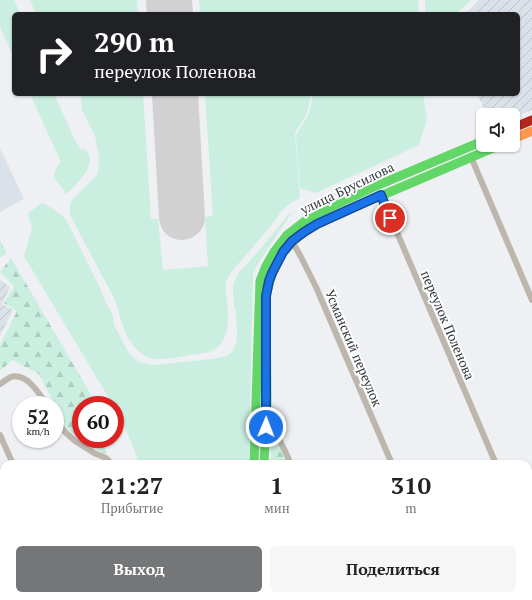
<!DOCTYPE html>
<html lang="ru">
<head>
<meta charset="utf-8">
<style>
  :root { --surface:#fff; --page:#f6f6f6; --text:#222; --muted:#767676; --accent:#747678 }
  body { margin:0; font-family:"PT Serif",serif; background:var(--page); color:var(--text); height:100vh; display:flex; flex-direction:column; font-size:15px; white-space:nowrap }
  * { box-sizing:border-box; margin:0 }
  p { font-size:13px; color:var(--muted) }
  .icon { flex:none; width:22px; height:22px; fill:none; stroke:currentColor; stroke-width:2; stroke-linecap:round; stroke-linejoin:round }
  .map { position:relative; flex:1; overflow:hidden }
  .side { position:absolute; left:0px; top:460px; width:532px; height:140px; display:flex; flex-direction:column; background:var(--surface); border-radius:12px 12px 0 0; box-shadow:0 1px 3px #0004 }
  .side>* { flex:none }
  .guide { position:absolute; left:12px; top:12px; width:508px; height:84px; border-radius:6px; box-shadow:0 1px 3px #0004; background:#202124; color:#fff; overflow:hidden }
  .fabs { position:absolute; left:476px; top:108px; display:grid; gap:8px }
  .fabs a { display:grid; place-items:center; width:44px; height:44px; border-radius:6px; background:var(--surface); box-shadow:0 1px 3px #0004; font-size:20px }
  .speed { position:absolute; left:12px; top:396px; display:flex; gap:8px; font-size:20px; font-weight:700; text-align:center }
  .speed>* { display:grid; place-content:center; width:52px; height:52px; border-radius:50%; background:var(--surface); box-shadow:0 1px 3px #0004; line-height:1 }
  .speed small { font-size:10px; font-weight:400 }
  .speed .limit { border:6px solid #d22; background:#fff; color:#111 }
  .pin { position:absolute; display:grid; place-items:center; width:34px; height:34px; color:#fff; margin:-17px; border:2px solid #fff; border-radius:50%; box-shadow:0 1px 4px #0007 }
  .me { position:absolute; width:44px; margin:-22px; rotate:1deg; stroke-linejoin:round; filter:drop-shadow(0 0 3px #0008) }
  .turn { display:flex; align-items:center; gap:14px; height:84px; padding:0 16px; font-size:18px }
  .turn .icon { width:52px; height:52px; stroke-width:2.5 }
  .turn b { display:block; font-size:28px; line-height:34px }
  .eta { display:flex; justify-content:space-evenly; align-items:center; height:68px; text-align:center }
  .eta b { font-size:24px; font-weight:600; line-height:28px }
  .action { display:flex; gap:8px; margin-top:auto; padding:8px 16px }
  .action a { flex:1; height:46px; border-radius:6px; background:var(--accent); color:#fff; font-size:16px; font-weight:600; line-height:46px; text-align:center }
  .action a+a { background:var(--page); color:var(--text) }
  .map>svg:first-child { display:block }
  .industrial { fill:url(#industrial-furrows) }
  .built { fill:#dbe1e8 }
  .green { fill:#caeedf }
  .forest { fill:url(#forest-firs) }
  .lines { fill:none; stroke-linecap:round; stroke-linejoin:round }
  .runway { stroke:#d1d1d2; stroke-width:46 }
  .street { stroke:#bdb6ad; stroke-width:6 }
  .fast { stroke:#63d668; stroke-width:9 }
  .slow { stroke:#ff974d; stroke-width:9 }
  .jam { stroke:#b3261e; stroke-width:9 }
  .route-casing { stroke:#114b97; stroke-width:10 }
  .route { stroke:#1a73e8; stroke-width:7 }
  .labels { text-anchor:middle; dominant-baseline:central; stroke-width:4; stroke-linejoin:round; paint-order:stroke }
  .street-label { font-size:13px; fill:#333436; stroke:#fcfdff }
</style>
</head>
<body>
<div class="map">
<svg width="532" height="600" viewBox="0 0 532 600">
  <defs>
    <pattern id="industrial-furrows" width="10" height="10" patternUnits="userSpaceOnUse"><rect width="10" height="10" fill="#dbe1e8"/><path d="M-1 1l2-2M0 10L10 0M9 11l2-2" fill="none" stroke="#bcc2c8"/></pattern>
    <pattern id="forest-firs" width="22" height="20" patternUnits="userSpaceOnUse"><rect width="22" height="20" fill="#caeedf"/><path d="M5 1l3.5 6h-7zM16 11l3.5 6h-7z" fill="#aecdc0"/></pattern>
  </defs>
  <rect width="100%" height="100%" fill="#eef0f3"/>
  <!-- industrial -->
  <path class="industrial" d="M 480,0 L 532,0 L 532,110 L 513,118 L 513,115 L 487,115 L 477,94 L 518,94 L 518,14 L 466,14 Z
    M 0,280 L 10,287 L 2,304 L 13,310 L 0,336 Z"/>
  <!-- built -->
  <path class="built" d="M 0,148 L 24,199 L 0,212 Z"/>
  <!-- green -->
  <path class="green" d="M 0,0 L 14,0 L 20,14 L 14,14 L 14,58 L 0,27 Z
    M 30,0 L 137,0 L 138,14 L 36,14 Z
    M 199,0 L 419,0 L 418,3 L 419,14 L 200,14 Z
    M 425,0 L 472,0 L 455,14 L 426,14 L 425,4 Z
    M 30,94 L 54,94 L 74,138 L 80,149 L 85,150 C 86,151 88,153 89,155 C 95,167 74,187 66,194 L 54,177 L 56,168 L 61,162 Z
    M 81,94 L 143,94 L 151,219 L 158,219 L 163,270 L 208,266 L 205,217 L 213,216 L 205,94 L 311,94 L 307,113 L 295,133 L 300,198 C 290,203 282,208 277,218 C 268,229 258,241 248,253 C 240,263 231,269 226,282 C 225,288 226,294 227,300 C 228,314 230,329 222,342 C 215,353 201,354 190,355 C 179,357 167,359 156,359 C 150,359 144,356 140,352 C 122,337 122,318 114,298 L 70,215 L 70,205 L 72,200 L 98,174 L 99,158 L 95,136 L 82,110 Z
    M 313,94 L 423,94 L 427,119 L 419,145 L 316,193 L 300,188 L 296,135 L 309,114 Z
    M 42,203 C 54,209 61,213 68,223 L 100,288 L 106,303 L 113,315 L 114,325 L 129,353 L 135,359 L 139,362 L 154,365 L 212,359 L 227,356 L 232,352 L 237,341 L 237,330 L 236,312 L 234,305 L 233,289 L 234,283 L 238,274 L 262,247 L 288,215 L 292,212 L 256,267 L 253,274 L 249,464 L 140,464 L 122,420 L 115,408 L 115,405 L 113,405 L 24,256 L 32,229 L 28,213 Z
    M 183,596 L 246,596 L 246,600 L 184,600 Z"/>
  <!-- forest -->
  <path class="forest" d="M 0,240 L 7,254 L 0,257 Z
    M 11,258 L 97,405 L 81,405 L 81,438 L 77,437 L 68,430 L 39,374 L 12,360 L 0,371 L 0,345 L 17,311 L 4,303 L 14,287 L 0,272 Z
    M 271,429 L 289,464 L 271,464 Z
    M 84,439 L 103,439 L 107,454 L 100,452 L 92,442 Z"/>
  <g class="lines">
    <!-- runway -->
    <path class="runway" d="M 169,0 L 170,14
      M 175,94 L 182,217"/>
    <!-- street -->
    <path class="street" d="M 471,157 L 532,300
      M 381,195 L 496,464
      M 292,241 L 301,257 L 316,287 L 392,464
      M 0,384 C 3,382 7,379 11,377 C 27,372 40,395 47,405
      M 55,417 L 65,432 L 75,441 L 94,453 L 106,458 L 112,464
      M 268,417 L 284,449 L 291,464
      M 0,435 L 13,464
      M 528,539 L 532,548
      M 70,596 L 71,600
      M 179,596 L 179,600
      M 345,596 L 346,600
      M 449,596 L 451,600
      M 392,600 L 400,596"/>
    <!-- fast -->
    <path class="fast" d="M 254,464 L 260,281 L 266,266 L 274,252 L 287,235 L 310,217 L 376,186 L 483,141
      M 264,464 L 267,401 L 266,296 C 274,258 287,239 322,221 L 500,145"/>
    <!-- slow -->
    <path class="slow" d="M 513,139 L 532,131
      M 251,596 L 251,600"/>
    <!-- jam -->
    <path class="jam" d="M 513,128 L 532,120
      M 259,600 L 260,596"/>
  </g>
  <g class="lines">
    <defs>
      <path id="route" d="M 266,427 L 266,296 L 269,281 L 272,273 L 283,252 L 292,241 L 304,232 L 317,224 L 381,195 L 390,218"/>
    </defs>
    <!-- route casing -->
    <use href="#route" class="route-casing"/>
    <!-- route -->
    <use href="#route" class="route"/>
  </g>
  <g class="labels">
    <!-- street labels -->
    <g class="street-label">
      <text transform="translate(347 188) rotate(-26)">улица Брусилова</text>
      <text transform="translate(448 325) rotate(67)">переулок Поленова</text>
      <text transform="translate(354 348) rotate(67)">Усманский переулок</text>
    </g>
  </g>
</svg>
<div class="fabs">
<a><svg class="icon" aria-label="sound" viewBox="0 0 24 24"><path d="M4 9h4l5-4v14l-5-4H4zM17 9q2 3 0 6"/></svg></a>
</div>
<div class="speed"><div>52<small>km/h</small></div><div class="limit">60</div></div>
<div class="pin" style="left:390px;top:218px;background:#d93025"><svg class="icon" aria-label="arrive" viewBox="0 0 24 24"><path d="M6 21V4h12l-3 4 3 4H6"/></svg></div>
<svg class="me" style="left:266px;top:427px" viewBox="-20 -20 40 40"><circle r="17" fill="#1a73e8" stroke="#fff" stroke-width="3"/><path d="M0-11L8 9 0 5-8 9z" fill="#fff"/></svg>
<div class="guide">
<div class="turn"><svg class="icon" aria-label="right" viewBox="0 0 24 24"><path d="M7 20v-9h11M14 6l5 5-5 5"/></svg><div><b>290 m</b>переулок Поленова</div></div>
</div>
<section class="side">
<div class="eta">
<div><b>21:27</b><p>Прибытие</p></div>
<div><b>1</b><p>мин</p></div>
<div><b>310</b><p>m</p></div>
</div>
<div class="action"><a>Выход</a><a>Поделиться</a></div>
</section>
</div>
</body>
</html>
